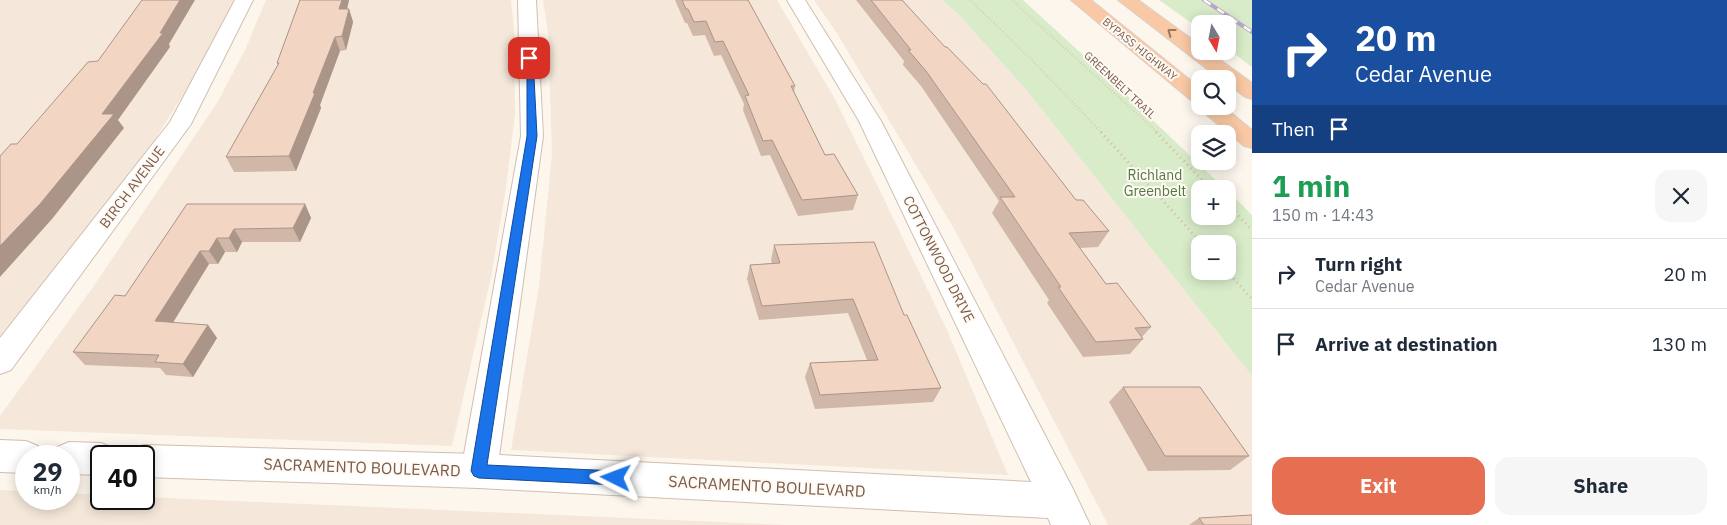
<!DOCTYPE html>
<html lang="en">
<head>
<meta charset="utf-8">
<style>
  :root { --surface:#fff; --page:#f6f6f7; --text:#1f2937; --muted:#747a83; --line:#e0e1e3; --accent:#e76f51 }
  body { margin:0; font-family:"IBM Plex Sans",sans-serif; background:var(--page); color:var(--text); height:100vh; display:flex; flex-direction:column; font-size:19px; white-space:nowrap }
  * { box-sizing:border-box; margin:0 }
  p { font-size:16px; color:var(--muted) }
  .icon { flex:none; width:28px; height:28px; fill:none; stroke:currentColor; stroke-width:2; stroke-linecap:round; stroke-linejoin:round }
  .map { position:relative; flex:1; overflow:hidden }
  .details { display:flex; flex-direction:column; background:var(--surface); width:475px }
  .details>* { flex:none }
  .top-card { background:#1a4fa0; color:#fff; overflow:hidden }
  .needle { width:32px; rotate:170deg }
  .tools { position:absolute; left:1191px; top:15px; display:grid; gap:10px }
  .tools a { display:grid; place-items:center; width:45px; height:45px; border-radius:10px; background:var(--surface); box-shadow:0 2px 12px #0003; font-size:25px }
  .speed { position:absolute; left:15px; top:445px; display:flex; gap:10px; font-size:25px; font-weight:700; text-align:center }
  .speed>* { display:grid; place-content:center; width:65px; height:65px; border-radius:50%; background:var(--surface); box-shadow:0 2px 12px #0003; line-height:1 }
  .speed small { font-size:12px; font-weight:400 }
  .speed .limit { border:2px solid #111; border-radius:8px; background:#fff; color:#111 }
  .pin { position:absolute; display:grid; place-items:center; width:42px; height:42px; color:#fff; margin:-21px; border-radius:10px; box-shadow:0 2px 8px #0006 }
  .me { position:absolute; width:55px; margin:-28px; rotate:273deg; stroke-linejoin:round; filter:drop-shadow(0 0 4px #0008) }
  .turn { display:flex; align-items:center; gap:18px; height:105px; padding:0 20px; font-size:22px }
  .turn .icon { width:65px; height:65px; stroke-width:2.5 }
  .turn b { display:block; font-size:35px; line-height:42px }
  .then { display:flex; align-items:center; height:48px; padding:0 20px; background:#0003; gap:10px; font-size:19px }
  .round { display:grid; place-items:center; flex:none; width:52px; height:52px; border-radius:15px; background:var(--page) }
  .headline { display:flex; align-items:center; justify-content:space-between; height:85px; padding:0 20px }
  h1 { font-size:30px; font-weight:700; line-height:38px; color:#1e9e55 }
  .action { display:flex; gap:10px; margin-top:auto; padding:10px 20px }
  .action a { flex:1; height:58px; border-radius:15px; background:var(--accent); color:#fff; font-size:20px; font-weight:700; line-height:58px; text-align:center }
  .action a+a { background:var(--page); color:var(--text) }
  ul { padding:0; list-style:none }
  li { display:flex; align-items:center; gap:15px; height:70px; padding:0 20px; border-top:1px solid var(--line) }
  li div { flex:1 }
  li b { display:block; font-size:19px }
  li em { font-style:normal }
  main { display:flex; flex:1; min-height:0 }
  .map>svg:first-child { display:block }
  .residential { fill:#f5e8da }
  .green { fill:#d8ecc9; fill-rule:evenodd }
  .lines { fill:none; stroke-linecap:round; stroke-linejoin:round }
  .minor-casing { stroke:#d1beb0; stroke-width:2 }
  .tertiary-casing { stroke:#d1beb0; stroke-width:2 }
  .trunk-casing { stroke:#dad1cd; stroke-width:2 }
  .path-far1 { stroke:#d9b8a5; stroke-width:2.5; stroke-dasharray:0.5 2.5; stroke-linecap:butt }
  .path { stroke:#d9b8a5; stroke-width:3; stroke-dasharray:1 4; stroke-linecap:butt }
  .minor { fill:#fff; fill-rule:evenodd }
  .tertiary { fill:#fff; fill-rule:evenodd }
  .trunk { fill:#f9c8a4; fill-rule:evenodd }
  .rail-casing { stroke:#b9a8c9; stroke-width:4 }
  .rail { stroke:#fffaf3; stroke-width:2.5; stroke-dasharray:8; stroke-linecap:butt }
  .wall { fill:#d1b7a8 }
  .shaded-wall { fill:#aa9588 }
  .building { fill:#f3d5c3; stroke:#aa9588 }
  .oneway { stroke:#9a7763 }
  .route { fill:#1a73e8; stroke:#114b97 }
  .labels { text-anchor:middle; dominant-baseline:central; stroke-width:4; stroke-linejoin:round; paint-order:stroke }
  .far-street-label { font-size:11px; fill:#7a5c4d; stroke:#fffaf3 }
  .park-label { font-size:14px; fill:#537a41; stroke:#fffaf3 }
  .street-label { font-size:14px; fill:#7a5c4d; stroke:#fffaf3 }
  .near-street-label { font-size:16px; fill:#7a5c4d; stroke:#fffaf3 }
</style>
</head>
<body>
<main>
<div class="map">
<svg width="1252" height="525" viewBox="0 0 1252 525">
  <rect width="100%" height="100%" fill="#fdf6ec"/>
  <!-- residential -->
  <path class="residential" d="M 0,0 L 236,0 L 202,65 L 145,155 L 0,340 Z
    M 266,0 L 511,0 L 514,28 L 515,114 L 506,188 L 491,277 L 452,446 L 0,429 L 0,416 L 93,287 L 217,103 L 245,50 Z
    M 543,0 L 777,0 L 835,99 L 882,195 L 947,330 L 1008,475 L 511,450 L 539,286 L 552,154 L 548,32 Z
    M 814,0 L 942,0 L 959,15 L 1028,92 L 1252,376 L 1252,525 L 1108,525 L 956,232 L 838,35 Z
    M 0,490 L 26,491 L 26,499 L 69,499 L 69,493 L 101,495 L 101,499 L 144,499 L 144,497 L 787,525 L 0,525 Z"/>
  <!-- green -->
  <path class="green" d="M 942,0 L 1023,0 L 1119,88 L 1225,189 L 1200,189 L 1200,216 L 1228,216 L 1228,191 L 1252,215 L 1252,376 L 1028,92 L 959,15 ZM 1200,244 L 1228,244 L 1228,271 L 1200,271 Z
    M 1159,0 L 1252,0 L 1252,67 L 1228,49 L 1228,24 L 1200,24 L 1200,29 Z"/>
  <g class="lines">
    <defs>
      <path id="minor" d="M 235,0 L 253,0 L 191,124 L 11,370 L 0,374 L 0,338 L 170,122 Z
        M 518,0 L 536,0 L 543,136 L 497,471 L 492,483 L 479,488 L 466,483 L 461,471 L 521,136 Z"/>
      <path id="tertiary" d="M 787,0 L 805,0 L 881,121 L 1073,489 L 1090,525 L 1051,525 L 1048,518 L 479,488 L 144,477 L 144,456 L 129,456 L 132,450 L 144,445 L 479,454 L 1031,482 L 859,121 Z
        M 0,440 L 26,441 L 38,446 L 43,456 L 26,456 L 26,473 L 0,472 Z
        M 69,442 L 101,443 L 113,448 L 117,456 L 101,456 L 101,475 L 69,474 L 69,456 L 52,456 L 57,447 Z"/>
      <path id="trunk" d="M 1071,0 L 1091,0 L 1200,88 L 1200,104 L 1193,102 Z
        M 1118,0 L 1138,0 L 1200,45 L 1200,51 L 1208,51 L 1252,83 L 1252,99 L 1245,97 L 1228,84 L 1228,79 L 1220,79 Z
        M 1200,105 L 1223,106 L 1252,130 L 1252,148 L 1244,146 L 1202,111 Z"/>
    </defs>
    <!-- minor casing -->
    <use href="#minor" class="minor-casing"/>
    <!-- tertiary casing -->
    <use href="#tertiary" class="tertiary-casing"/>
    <!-- trunk casing -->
    <use href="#trunk" class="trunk-casing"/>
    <!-- path-far1 -->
    <path class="path-far1" d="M 970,0 L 1030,58 L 1102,133
      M 1012,0 L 1158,133"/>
    <!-- path -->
    <path class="path" d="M 1101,132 L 1202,244
      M 1156,132 L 1211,189
      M 1228,205 L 1252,230
      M 1227,271 L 1252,299"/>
    <!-- minor -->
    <use href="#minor" class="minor"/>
    <!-- tertiary -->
    <use href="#tertiary" class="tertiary"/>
    <!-- trunk -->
    <use href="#trunk" class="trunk"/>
    <defs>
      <path id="rail" d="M 1204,0 L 1252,32"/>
    </defs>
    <!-- rail casing -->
    <use href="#rail" class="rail-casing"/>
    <!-- rail -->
    <use href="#rail" class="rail"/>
  </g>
  <!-- wall -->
  <path class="wall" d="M 300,0 L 349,0 L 347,9 L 349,9 L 353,22 L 346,50 L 340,51 L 320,105 L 321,108 L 296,171 L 234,172 L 226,157 L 278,65 L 277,63 Z
    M 675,0 L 748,0 L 795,86 L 794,92 L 825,155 L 858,195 L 853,210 L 798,216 L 770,155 L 761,156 L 743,110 L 744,104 L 721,55 L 714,56 L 705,35 L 693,36 L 687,23 L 685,23 Z
    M 856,0 L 902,0 L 1076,200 L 1109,231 L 1098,247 L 1080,248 L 1106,284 L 1151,327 L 1142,337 L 1143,339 L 1130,354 L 1083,357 L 1047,303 L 1049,300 L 992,213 L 999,201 L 921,86 L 903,65 L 904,61 Z
    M 187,204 L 305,204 L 311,218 L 300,242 L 242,242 L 237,252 L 225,252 L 218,264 L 209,264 L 173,323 L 208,325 L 217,338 L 193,377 L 166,375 L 160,368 L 85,365 L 73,352 L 125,296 Z
    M 774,245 L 904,315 L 941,388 L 933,402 L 815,409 L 805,377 L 810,363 L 867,360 L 848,313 L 759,320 L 747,279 L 750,265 L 772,263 L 771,260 Z
    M 1123,387 L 1249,456 L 1230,470 L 1148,471 L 1109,402 Z
    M 1199,518 L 1252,525 L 1189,525 Z"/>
  <!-- shaded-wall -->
  <path class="shaded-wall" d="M 180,0 L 195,0 L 169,44 L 170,47 L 118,120 L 124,128 L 52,219 L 0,277 L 0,246 L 102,114 L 160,33 Z
    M 342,0 L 349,0 L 344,23 L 339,9 Z
    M 349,9 L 353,22 L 346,50 L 342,36 Z
    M 335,37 L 340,51 L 320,105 L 321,108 L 296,171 L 289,156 Z
    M 305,204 L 311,218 L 300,242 L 293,228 Z
    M 234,229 L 242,242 L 237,252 L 229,238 Z
    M 217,238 L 225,252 L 218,264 L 209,251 Z
    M 200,251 L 209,264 L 165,335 L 155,321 Z
    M 208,325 L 217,338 L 193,377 L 183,364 Z"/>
  <!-- building -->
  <path class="building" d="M 142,0 L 180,0 L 160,33 L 163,33 L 102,114 L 114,114 L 40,204 L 0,246 L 0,156 L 11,144 L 17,144 L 88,62 L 98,61 Z
    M 300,0 L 342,0 L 339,9 L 349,9 L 342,36 L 335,37 L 313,93 L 315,93 L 289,156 L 226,157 L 279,63 L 277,63 Z
    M 682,0 L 748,0 L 795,86 L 791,86 L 825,155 L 834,154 L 858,195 L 802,200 L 772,140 L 763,141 L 745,96 L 749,95 L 723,41 L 715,42 L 706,21 L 694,22 L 688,9 L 686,9 Z
    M 871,0 L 902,0 L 945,47 L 947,47 L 983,84 L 986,84 L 1076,200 L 1083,200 L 1109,231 L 1069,233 L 1106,284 L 1117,283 L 1151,327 L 1135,328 L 1143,339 L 1096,342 L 1058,287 L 1061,287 L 1000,197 L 1015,197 L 926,71 L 908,50 L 911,50 Z
    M 187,204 L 305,204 L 293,228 L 234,229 L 229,238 L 217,238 L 209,251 L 200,251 L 155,321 L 208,325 L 183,364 L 155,362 L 159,355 L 73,352 L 115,295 L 125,296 Z
    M 874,242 L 904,315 L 907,315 L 941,388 L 820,395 L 810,363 L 878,360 L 853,299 L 762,306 L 750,265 L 780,263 L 774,245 Z
    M 1123,387 L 1200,387 L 1249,456 L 1165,456 Z
    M 1252,515 L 1252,525 L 1204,525 L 1199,518 Z"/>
  <!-- one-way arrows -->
  <defs><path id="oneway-chevron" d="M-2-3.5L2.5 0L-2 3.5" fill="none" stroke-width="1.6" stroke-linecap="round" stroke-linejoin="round" transform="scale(1.25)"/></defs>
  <use class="oneway" href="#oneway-chevron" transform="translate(1171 32) rotate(-143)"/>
  <!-- route -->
  <path class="route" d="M 527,56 L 533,58 L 537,136 L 487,465 L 616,471 L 621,473 L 624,478 L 621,483 L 616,485 L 479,478 L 474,476 L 471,471 L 527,136 Z"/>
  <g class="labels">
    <!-- far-street labels -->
    <g class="far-street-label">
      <text transform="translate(1140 49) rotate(39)">BYPASS HIGHWAY</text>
      <text transform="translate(1120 85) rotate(43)">GREENBELT TRAIL</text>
    </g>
    <!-- park labels -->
    <g class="park-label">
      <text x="1155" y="175">Richland<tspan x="1155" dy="16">Greenbelt</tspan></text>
    </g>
    <!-- street labels -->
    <g class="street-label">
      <text transform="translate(132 187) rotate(-53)">BIRCH AVENUE</text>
      <text transform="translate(939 259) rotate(63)">COTTONWOOD DRIVE</text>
    </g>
    <!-- near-street labels -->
    <g class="near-street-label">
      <text transform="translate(362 467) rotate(2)">SACRAMENTO BOULEVARD</text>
      <text transform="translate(767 486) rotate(3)">SACRAMENTO BOULEVARD</text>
    </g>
  </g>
</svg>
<div class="tools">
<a><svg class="needle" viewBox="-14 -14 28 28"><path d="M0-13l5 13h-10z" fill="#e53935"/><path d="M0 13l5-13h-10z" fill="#747a83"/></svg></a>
<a><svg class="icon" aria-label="search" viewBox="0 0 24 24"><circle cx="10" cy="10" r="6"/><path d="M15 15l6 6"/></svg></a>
<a><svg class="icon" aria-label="layers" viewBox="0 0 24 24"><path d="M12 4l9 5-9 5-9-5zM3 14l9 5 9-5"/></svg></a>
<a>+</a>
<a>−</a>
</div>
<div class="speed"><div>29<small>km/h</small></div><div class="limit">40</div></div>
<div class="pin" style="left:529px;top:58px;background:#d93025"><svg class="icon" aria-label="arrive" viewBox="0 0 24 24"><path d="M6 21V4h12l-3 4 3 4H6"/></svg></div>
<svg class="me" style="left:616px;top:478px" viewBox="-20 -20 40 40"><path d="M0-17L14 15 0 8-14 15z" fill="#1a73e8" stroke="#fff" stroke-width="4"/></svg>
</div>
<section class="details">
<div class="top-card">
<div class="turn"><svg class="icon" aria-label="right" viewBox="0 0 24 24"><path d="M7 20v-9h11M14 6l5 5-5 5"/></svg><div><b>20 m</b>Cedar Avenue</div></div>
<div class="then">Then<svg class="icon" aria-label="arrive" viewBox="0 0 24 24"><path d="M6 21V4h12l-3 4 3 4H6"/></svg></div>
</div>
<div class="headline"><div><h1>1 min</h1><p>150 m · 14:43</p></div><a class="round"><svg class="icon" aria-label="close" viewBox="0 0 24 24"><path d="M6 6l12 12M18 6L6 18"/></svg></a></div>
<ul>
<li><svg class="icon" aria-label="right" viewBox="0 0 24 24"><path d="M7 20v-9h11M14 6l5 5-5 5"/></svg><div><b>Turn right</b><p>Cedar Avenue</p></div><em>20 m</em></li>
<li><svg class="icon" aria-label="arrive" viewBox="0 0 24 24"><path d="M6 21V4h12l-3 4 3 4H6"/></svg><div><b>Arrive at destination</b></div><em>130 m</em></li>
</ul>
<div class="action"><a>Exit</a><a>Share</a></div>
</section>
</main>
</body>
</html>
